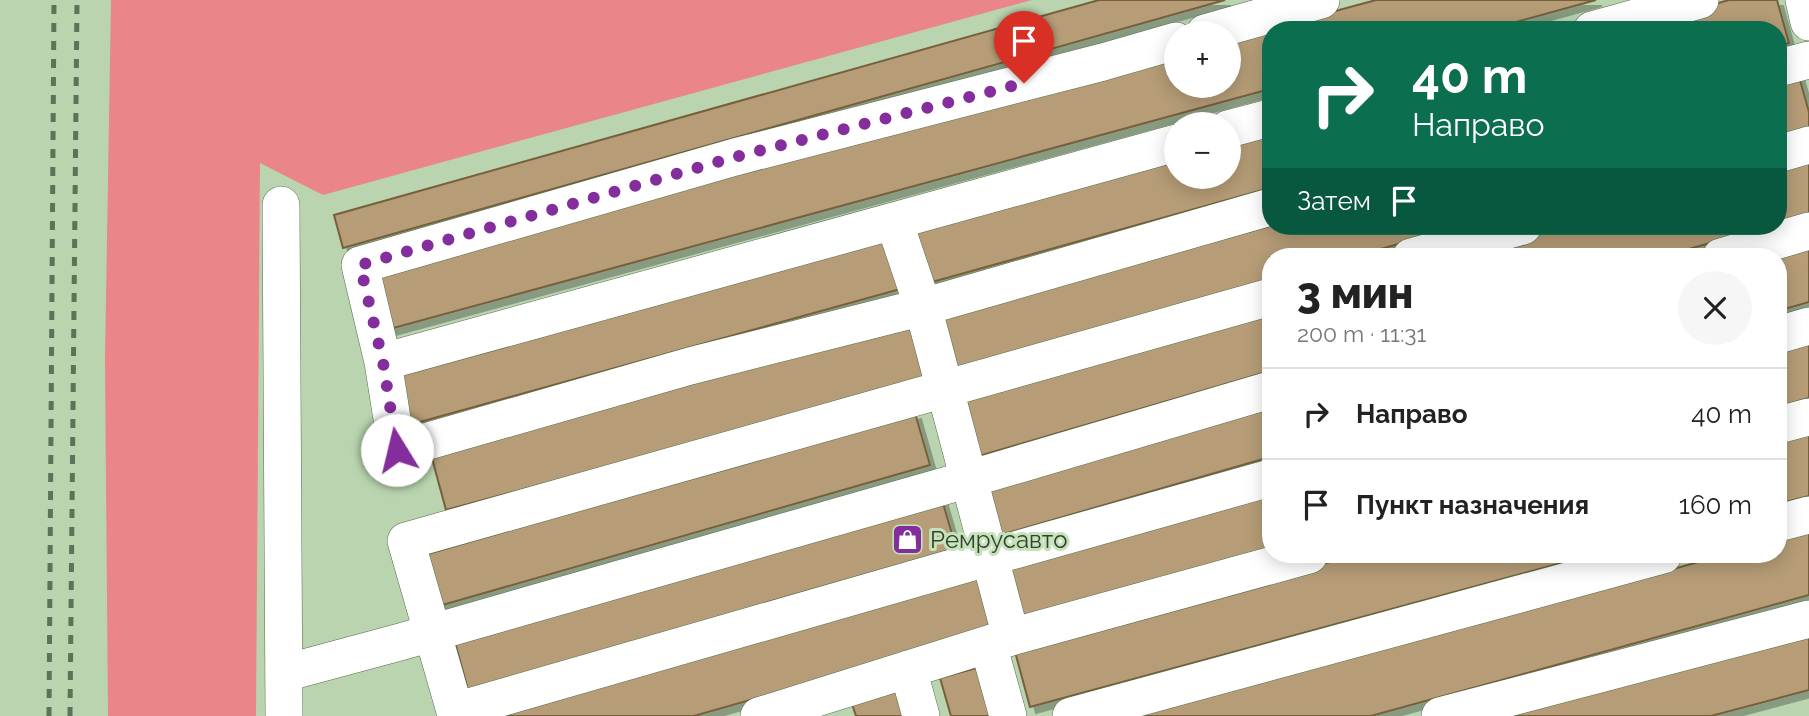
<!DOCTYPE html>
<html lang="ru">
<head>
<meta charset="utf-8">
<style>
  :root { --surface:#fff; --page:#f6f6f6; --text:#222; --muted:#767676; --line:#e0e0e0 }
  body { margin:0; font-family:Raleway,sans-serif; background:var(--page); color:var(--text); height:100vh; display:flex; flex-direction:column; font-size:26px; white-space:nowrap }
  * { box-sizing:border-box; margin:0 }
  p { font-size:23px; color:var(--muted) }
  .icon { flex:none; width:38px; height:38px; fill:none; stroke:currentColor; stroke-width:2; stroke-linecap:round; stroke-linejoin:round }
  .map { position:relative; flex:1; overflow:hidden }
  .details { position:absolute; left:1262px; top:248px; width:525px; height:315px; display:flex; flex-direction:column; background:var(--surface); border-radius:28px; box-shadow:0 4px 18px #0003 }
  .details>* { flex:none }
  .banner { position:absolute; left:1262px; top:21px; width:525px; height:214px; border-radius:28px; box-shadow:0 4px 18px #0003; background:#0b6e4f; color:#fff; overflow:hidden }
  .fabs { position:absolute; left:1164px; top:21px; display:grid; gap:14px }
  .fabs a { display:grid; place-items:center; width:77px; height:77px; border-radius:50%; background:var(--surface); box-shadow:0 4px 18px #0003; font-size:35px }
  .pin { position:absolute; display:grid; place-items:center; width:60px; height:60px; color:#fff; margin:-72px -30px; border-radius:50% 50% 50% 0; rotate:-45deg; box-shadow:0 0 7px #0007 }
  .pin .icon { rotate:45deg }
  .me { position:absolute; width:77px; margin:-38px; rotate:351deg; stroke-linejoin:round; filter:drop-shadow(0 0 5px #0008) }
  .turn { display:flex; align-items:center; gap:24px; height:147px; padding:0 35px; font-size:32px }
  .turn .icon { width:91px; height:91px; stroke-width:2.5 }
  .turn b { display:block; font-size:49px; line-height:60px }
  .then { display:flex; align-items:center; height:66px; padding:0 35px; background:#0003; gap:14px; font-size:26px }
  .round { display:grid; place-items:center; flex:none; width:74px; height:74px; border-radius:37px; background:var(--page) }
  .headline { display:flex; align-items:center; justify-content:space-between; height:119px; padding:0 35px }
  h1 { font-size:42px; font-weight:800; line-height:52px }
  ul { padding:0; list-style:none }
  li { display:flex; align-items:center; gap:21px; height:91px; padding:0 35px; border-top:2px solid var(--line) }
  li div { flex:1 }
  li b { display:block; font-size:26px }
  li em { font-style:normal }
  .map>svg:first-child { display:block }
  .green { fill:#ea858a }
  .building { fill:#b69d77; stroke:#765f3b; stroke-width:2; filter:url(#shadow) }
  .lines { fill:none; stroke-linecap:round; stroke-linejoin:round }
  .minor-casing { stroke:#546d4b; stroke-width:38 }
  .minor { stroke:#fff; stroke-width:37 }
  .rail { stroke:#60715a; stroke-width:5; stroke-dasharray:9 9; stroke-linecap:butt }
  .route { stroke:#832e9c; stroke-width:12; stroke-dasharray:0 21.6 }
  .labels { text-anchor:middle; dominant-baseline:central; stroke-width:6; stroke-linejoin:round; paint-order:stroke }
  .poi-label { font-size:24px; fill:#343f30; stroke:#c5e2bb; text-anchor:start }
</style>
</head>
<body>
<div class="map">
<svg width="1809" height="716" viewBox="0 0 1809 716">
  <defs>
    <filter id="shadow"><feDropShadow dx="6" dy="6" stdDeviation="0" flood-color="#0004"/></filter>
  </defs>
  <rect width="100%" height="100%" fill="#b9d4af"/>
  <!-- green -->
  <path class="green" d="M 111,0 L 1032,0 L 323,195 L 260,163 L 256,716 L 108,716 L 105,360 Z"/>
  <!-- building -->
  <path class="building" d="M 1099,0 L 1225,0 L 343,248 L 334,215 Z
    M 1376,0 L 1596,0 L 1487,30 L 1270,30 L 1270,89 L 386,330 L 370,274 L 1176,55 L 1176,86 L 1228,86 L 1228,40 Z
    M 1729,0 L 1777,0 L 1789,43 L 1778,46 L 1778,30 L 1622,30 Z
    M 1798,73 L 1809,112 L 1809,128 L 1778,137 L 1778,78 Z
    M 1270,128 L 1270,188 L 925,284 L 910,228 L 1176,154 L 1176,177 L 1228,177 L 1228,139 Z
    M 1809,156 L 1809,214 L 1778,223 L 1778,165 Z
    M 1270,226 L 1463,226 L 1352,257 L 1270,257 L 1270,280 L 950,371 L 935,317 Z
    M 1568,226 L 1770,226 L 1661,257 L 1460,257 Z
    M 889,235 L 904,288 L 409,425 L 394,372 Z
    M 1809,246 L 1809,302 L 1778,311 L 1778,257 Z
    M 1270,312 L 1270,371 L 979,456 L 963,402 Z
    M 912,321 L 928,380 L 446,510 L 430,451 Z
    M 1809,333 L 1809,398 L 1778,407 L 1778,342 Z
    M 1270,401 L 1270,457 L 997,536 L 983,484 Z
    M 915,413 L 930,465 L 439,606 L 424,555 Z
    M 1809,432 L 1809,496 L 1778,504 L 1778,440 Z
    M 1270,488 L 1270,553 L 1021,624 L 1004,564 Z
    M 942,500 L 957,551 L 468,690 L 454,639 Z
    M 1809,531 L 1809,595 L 1371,716 L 1137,716 L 1724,555 L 1778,555 L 1778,540 Z
    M 1356,555 L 1591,555 L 1030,707 L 1014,648 Z
    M 980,575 L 995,630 L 694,716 L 485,716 Z
    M 1809,630 L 1809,690 L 1711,716 L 1487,716 Z
    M 987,665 L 1001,716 L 951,716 L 940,678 Z
    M 904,688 L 912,716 L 856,716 L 852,704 Z"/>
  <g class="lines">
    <defs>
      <path id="minor" d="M 1804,0 L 1809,22
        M 1592,30 L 1700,0
        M 1205,33 L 1321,0
        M 1176,41 L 1103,62 L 735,157 L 360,265 L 383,362 L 397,450 L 690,366 L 923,307 L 1270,207
        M 1778,68 L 1809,60
        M 1228,129 L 1270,118
        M 1778,154 L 1809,145
        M 281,205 L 284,716
        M 894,221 L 923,307 L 1011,637 L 1309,555
        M 1411,257 L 1523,226
        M 1721,257 L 1809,231
        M 1270,297 L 406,541 L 455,711 L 990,557 L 1270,478
        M 1778,335 L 1809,326
        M 383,362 L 1176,143
        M 1778,425 L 1809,417
        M 1778,523 L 1809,515
        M 988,644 L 1008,716
        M 908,669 L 921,716
        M 285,673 L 400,642 L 969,479 L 1270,390
        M 759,716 L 1011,637
        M 1071,716 L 1663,555
        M 1440,716 L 1809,619"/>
    </defs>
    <!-- minor casing -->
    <use href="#minor" class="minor-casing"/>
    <!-- minor -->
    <use href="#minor" class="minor"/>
    <!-- rail -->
    <path class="rail" d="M 49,716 L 54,0
      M 70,716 L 77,0"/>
  </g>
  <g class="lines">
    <!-- route -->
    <path class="route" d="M 397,450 L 383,362 L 360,265 L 735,157 L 1024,83"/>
  </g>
  <!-- icons -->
  <defs>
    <symbol id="shop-square" viewBox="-11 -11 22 22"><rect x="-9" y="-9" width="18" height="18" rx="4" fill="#832e9c" stroke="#c5e2bb"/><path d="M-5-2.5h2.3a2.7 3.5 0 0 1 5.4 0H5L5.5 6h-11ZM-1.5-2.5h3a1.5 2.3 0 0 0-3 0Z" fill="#fff"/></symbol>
  </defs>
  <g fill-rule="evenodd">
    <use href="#shop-square" x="890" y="522" width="35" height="35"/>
  </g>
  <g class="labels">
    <!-- poi labels -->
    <g class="poi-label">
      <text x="930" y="539">Ремрусавто</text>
    </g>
  </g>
</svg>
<div class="fabs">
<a>+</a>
<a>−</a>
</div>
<div class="pin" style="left:1024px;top:83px;background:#d93025"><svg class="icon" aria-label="arrive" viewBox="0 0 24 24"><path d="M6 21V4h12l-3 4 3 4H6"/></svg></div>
<svg class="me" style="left:397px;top:450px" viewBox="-20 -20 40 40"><circle r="19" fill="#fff"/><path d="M0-13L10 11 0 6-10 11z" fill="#832e9c"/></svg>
<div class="banner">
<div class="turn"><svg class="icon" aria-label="right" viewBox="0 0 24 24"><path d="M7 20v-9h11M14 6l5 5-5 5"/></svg><div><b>40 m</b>Направо</div></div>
<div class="then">Затем<svg class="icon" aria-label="arrive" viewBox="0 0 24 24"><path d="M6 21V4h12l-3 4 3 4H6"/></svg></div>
</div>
<section class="details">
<div class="headline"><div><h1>3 мин</h1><p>200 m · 11:31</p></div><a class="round"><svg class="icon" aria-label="close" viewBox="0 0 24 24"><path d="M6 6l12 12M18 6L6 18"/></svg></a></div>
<ul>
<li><svg class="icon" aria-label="right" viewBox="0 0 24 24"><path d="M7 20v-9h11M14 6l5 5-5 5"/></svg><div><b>Направо</b></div><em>40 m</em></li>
<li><svg class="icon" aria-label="arrive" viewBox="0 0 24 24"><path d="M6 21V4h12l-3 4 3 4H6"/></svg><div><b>Пункт назначения</b></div><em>160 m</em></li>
</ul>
</section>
</div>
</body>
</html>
